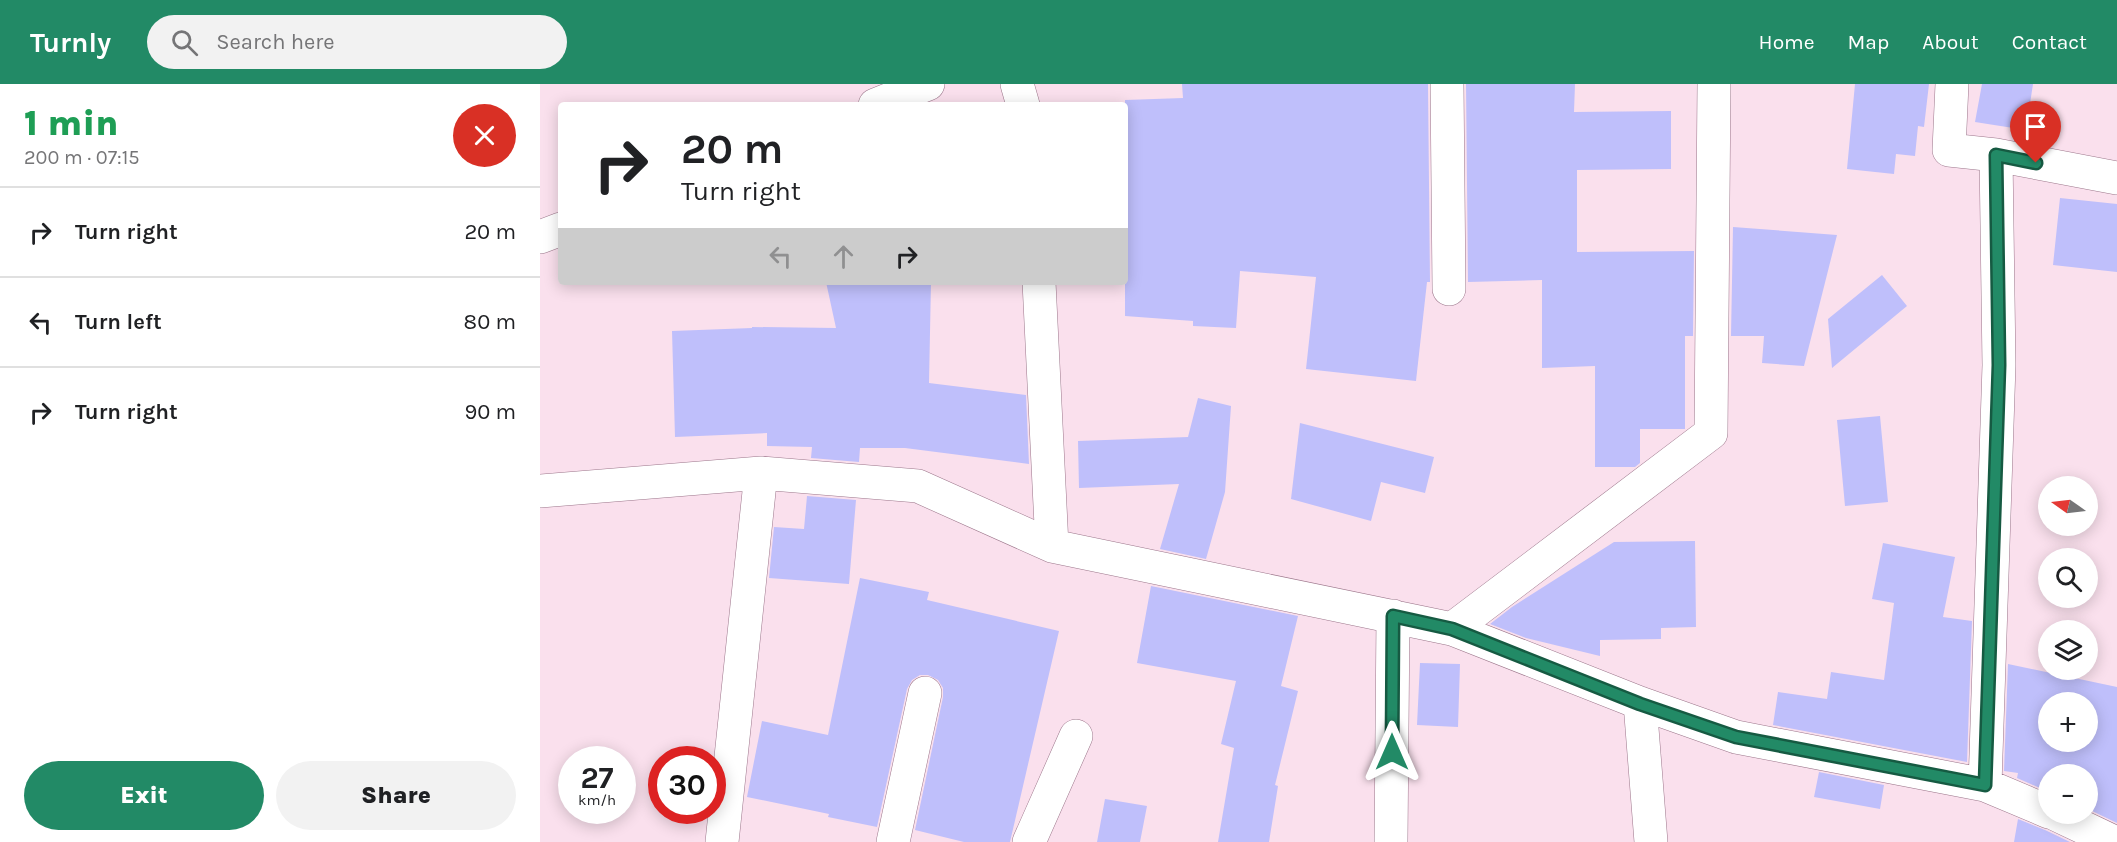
<!DOCTYPE html>
<html lang="en">
<head>
<meta charset="utf-8">
<style>
  :root { --surface:#fff; --page:#f2f2f2; --text:#202124; --muted:#757577; --line:#e0e0e0; --accent:#228a66 }
  body { margin:0; font-family:Karla,sans-serif; background:var(--page); color:var(--text); height:100vh; display:flex; flex-direction:column; font-size:22px; white-space:nowrap }
  * { box-sizing:border-box; margin:0 }
  p { font-size:20px; color:var(--muted) }
  .icon { flex:none; width:33px; height:33px; fill:none; stroke:currentColor; stroke-width:2; stroke-linecap:round; stroke-linejoin:round }
  .map { position:relative; flex:1; overflow:hidden }
  .sheet { display:flex; flex-direction:column; background:var(--surface); width:540px }
  .sheet>* { flex:none }
  .top-card { position:absolute; left:18px; top:18px; width:570px; height:183px; border-radius:6px; box-shadow:0 3px 15px #0003; background:#fff; color:var(--text); overflow:hidden }
  .needle { width:39px; rotate:284deg }
  .fabs { position:absolute; left:1498px; top:392px; display:grid; gap:12px }
  .fabs a { display:grid; place-items:center; width:60px; height:60px; border-radius:50%; background:var(--surface); box-shadow:0 3px 15px #0003; font-size:30px }
  .speed { position:absolute; left:18px; top:662px; display:flex; gap:12px; font-size:30px; font-weight:700; text-align:center }
  .speed>* { display:grid; place-content:center; width:78px; height:78px; border-radius:50%; background:var(--surface); box-shadow:0 3px 15px #0003; line-height:1 }
  .speed small { font-size:15px; font-weight:400 }
  .speed .limit { border:9px solid #d22; background:#fff; color:#111 }
  .pin { position:absolute; display:grid; place-items:center; width:51px; height:51px; color:#fff; margin:-62px -26px; border-radius:50% 50% 50% 0; rotate:-45deg; box-shadow:0 0 6px #0007 }
  .pin .icon { rotate:45deg }
  .me { position:absolute; width:66px; margin:-33px; rotate:0deg; stroke-linejoin:round; filter:drop-shadow(0 0 4px #0008) }
  .turn { display:flex; align-items:center; gap:21px; height:126px; padding:0 24px; font-size:27px }
  .turn .icon { width:78px; height:78px; stroke-width:2.5 }
  .turn b { display:block; font-size:42px; line-height:51px }
  .lanes { display:flex; align-items:center; height:57px; padding:0 24px; background:#0003; justify-content:center; gap:30px; direction:ltr }
  .lanes .off { opacity:.35 }
  .round { display:grid; place-items:center; flex:none; width:63px; height:63px; border-radius:32px; background:var(--page) }
  .head { display:flex; align-items:center; justify-content:space-between; height:102px; padding:0 24px }
  h1 { font-size:36px; font-weight:800; line-height:45px; color:#1e9e55 }
  .button { display:flex; gap:12px; margin-top:auto; padding:12px 24px }
  .button a { flex:1; height:69px; border-radius:36px; background:var(--accent); color:#fff; font-size:24px; font-weight:800; line-height:69px; text-align:center }
  .button a+a { background:var(--page); color:var(--text) }
  ul { padding:0; list-style:none }
  li { display:flex; align-items:center; gap:18px; height:90px; padding:0 24px; border-top:2px solid var(--line) }
  li div { flex:1 }
  li b { display:block; font-size:22px }
  li em { font-style:normal }
  header { display:flex; align-items:center; gap:36px; box-sizing:border-box; height:84px; padding:0 30px; background:var(--accent); color:#fff }
  header strong { font-size:28px }
  nav { display:flex; gap:33px; margin-inline-start:auto; font-size:21px }
  .search { width:420px; height:54px; background:var(--page); display:flex; align-items:center; gap:15px; box-sizing:border-box; padding:0 21px; border-radius:33px; color:var(--muted); font-size:22px }
  main { display:flex; flex:1; min-height:0 }
  .map>svg:first-child { display:block }
  .building { fill:#bfbffb; fill-rule:evenodd }
  .lines { fill:none; stroke-linecap:round; stroke-linejoin:round }
  .minor-casing { stroke:#9c768b; stroke-width:34 }
  .minor { stroke:#fff; stroke-width:33 }
  .route-casing { stroke:#165a42; stroke-width:15 }
  .route { stroke:#228a66; stroke-width:10 }
</style>
</head>
<body>
<header>
<strong>Turnly</strong>
<div class="search"><svg class="icon" aria-label="search" viewBox="0 0 24 24"><circle cx="10" cy="10" r="6"/><path d="M15 15l6 6"/></svg>Search here</div>
<nav><a>Home</a><a>Map</a><a>About</a><a>Contact</a></nav>
</header>
<main>
<section class="sheet">
<div class="head"><div><h1>1 min</h1><p>200 m · 07:15</p></div><a class="round" style="background:#d93025;color:#fff"><svg class="icon" aria-label="close" viewBox="0 0 24 24"><path d="M6 6l12 12M18 6L6 18"/></svg></a></div>
<ul>
<li><svg class="icon" aria-label="right" viewBox="0 0 24 24"><path d="M7 20v-9h11M14 6l5 5-5 5"/></svg><div><b>Turn right</b></div><em>20 m</em></li>
<li><svg class="icon" aria-label="left" viewBox="0 0 24 24"><path d="M17 20v-9H6M10 6l-5 5 5 5"/></svg><div><b>Turn left</b></div><em>80 m</em></li>
<li><svg class="icon" aria-label="right" viewBox="0 0 24 24"><path d="M7 20v-9h11M14 6l5 5-5 5"/></svg><div><b>Turn right</b></div><em>90 m</em></li>
</ul>
<div class="button"><a>Exit</a><a>Share</a></div>
</section>
<div class="map">
<svg width="1577" height="758" viewBox="0 0 1577 758">
  <rect width="100%" height="100%" fill="#fae0ed"/>
  <!-- building -->
  <path class="building" d="M 642,0 L 888,0 L 890,198 L 887,198 L 876,297 L 766,285 L 776,193 L 700,187 L 696,244 L 653,242 L 653,237 L 585,232 L 585,16 L 643,14 Z
    M 926,0 L 1035,0 L 1034,28 L 1131,27 L 1131,85 L 1037,86 L 1037,168 L 1154,167 L 1153,252 L 1145,252 L 1145,345 L 1100,345 L 1100,379 L 1095,383 L 1055,383 L 1055,282 L 1002,284 L 1002,196 L 928,198 Z
    M 1315,0 L 1389,0 L 1384,43 L 1378,42 L 1375,72 L 1356,70 L 1354,90 L 1307,85 Z
    M 1442,0 L 1493,0 L 1486,46 L 1435,38 Z
    M 1520,114 L 1577,120 L 1577,188 L 1513,181 Z
    M 1193,143 L 1297,151 L 1264,282 L 1222,279 L 1224,252 L 1191,252 Z
    M 1342,191 L 1367,222 L 1292,284 L 1288,235 Z
    M 286,198 L 391,198 L 389,299 L 486,311 L 489,380 L 365,364 L 320,364 L 319,378 L 271,374 L 272,363 L 227,362 L 227,349 L 135,353 L 132,247 L 212,244 L 212,243 L 296,244 Z
    M 658,314 L 691,322 L 685,408 L 666,475 L 620,465 L 639,400 L 539,404 L 538,357 L 648,353 Z
    M 1340,332 L 1348,418 L 1305,422 L 1297,336 Z
    M 760,339 L 894,373 L 885,409 L 841,398 L 831,437 L 751,415 Z
    M 267,412 L 316,416 L 309,500 L 229,494 L 234,443 L 264,445 Z
    M 1155,457 L 1156,543 L 1121,544 L 1121,555 L 1060,556 L 1060,572 L 986,554 L 950,540 L 972,523 L 1074,458 Z
    M 1343,459 L 1415,473 L 1403,533 L 1432,537 L 1427,678 L 1233,641 L 1238,608 L 1287,615 L 1291,588 L 1344,596 L 1354,519 L 1332,515 Z
    M 320,494 L 389,508 L 387,516 L 519,547 L 470,758 L 424,758 L 375,746 L 403,613 L 403,604 L 398,596 L 388,591 L 380,591 L 372,596 L 367,605 L 337,743 L 288,733 L 289,730 L 207,713 L 222,637 L 288,651 Z
    M 611,502 L 758,532 L 741,602 L 758,607 L 735,701 L 738,702 L 729,758 L 678,758 L 694,664 L 681,660 L 696,597 L 597,579 Z
    M 880,579 L 920,580 L 918,643 L 877,641 Z
    M 1468,580 L 1577,603 L 1577,739 L 1548,725 L 1548,690 L 1509,690 L 1509,708 L 1477,694 L 1478,689 L 1464,687 ZM 1509,618 L 1548,618 L 1548,657 L 1509,657 Z
    M 1279,688 L 1344,701 L 1340,725 L 1274,713 Z
    M 565,715 L 607,722 L 600,758 L 557,758 Z
    M 1478,735 L 1505,746 L 1530,758 L 1474,758 Z"/>
  <g class="lines">
    <defs>
      <path id="minor" d="M 477,0 L 483,21
        M 907,0 L 909,205
        M 1412,0 L 1409,66 L 1456,71 L 1577,94
        M 335,21 L 388,0
        M 0,153 L 21,145
        M 499,198 L 512,462
        M 0,407 L 221,389 L 378,402 L 512,462 L 912,545 L 1100,619 L 1196,653 L 1445,701 L 1509,728
        M 912,545 L 1171,349 L 1174,0
        M 1100,619 L 1111,758
        M 1445,701 L 1459,281 L 1456,71
        M 1513,729 L 1574,758
        M 182,758 L 221,389
        M 353,758 L 385,609
        M 489,758 L 536,652
        M 851,758 L 853,532"/>
    </defs>
    <!-- minor casing -->
    <use href="#minor" class="minor-casing"/>
    <!-- minor -->
    <use href="#minor" class="minor"/>
  </g>
  <g class="lines">
    <defs>
      <path id="route" d="M 852,668 L 853,532 L 912,545 L 1100,620 L 1196,653 L 1445,701 L 1459,281 L 1456,71 L 1496,79"/>
    </defs>
    <!-- route casing -->
    <use href="#route" class="route-casing"/>
    <!-- route -->
    <use href="#route" class="route"/>
  </g>
</svg>
<div class="fabs">
<a><svg class="needle" viewBox="-14 -14 28 28"><path d="M0-13l5 13h-10z" fill="#e53935"/><path d="M0 13l5-13h-10z" fill="#757577"/></svg></a>
<a><svg class="icon" aria-label="search" viewBox="0 0 24 24"><circle cx="10" cy="10" r="6"/><path d="M15 15l6 6"/></svg></a>
<a><svg class="icon" aria-label="layers" viewBox="0 0 24 24"><path d="M12 4l9 5-9 5-9-5zM3 14l9 5 9-5"/></svg></a>
<a>+</a>
<a>−</a>
</div>
<div class="speed"><div>27<small>km/h</small></div><div class="limit">30</div></div>
<div class="pin" style="left:1496px;top:79px;background:#d93025"><svg class="icon" aria-label="arrive" viewBox="0 0 24 24"><path d="M6 21V4h12l-3 4 3 4H6"/></svg></div>
<svg class="me" style="left:852px;top:668px" viewBox="-20 -20 40 40"><path d="M0-17L14 15 0 8-14 15z" fill="#228a66" stroke="#fff" stroke-width="4"/></svg>
<div class="top-card">
<div class="turn"><svg class="icon" aria-label="right" viewBox="0 0 24 24"><path d="M7 20v-9h11M14 6l5 5-5 5"/></svg><div><b>20 m</b>Turn right</div></div>
<div class="lanes"><svg class="icon off" aria-label="left" viewBox="0 0 24 24"><path d="M17 20v-9H6M10 6l-5 5 5 5"/></svg><svg class="icon off" aria-label="ahead" viewBox="0 0 24 24"><path d="M12 20V5M6 11l6-6 6 6"/></svg><svg class="icon" aria-label="right" viewBox="0 0 24 24"><path d="M7 20v-9h11M14 6l5 5-5 5"/></svg></div>
</div>
</div>
</main>
</body>
</html>
